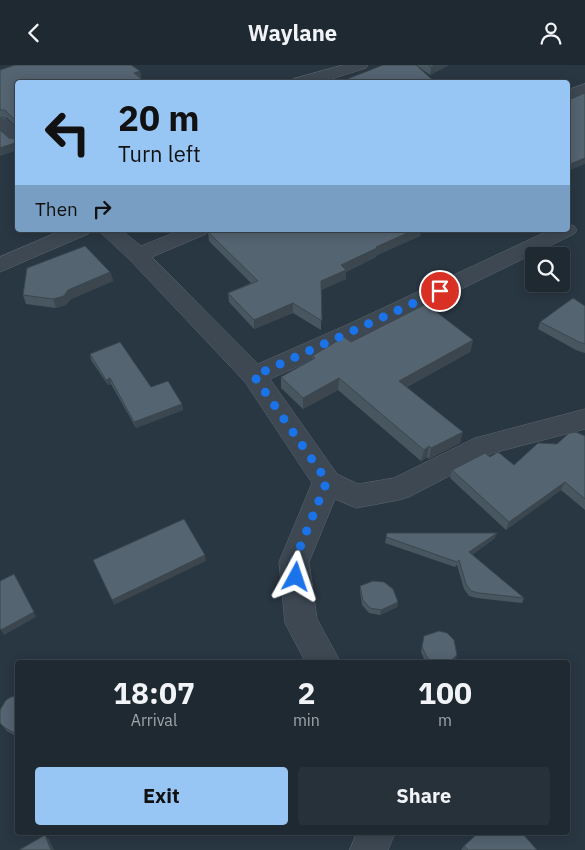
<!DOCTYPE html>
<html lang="en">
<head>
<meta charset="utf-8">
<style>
  :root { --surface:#1f2932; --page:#27313a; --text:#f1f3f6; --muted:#a1a6ac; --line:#3c454d; --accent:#97c6f5 }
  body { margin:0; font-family:"IBM Plex Sans",sans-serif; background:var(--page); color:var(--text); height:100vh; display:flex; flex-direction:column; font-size:19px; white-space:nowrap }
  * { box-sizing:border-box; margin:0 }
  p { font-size:16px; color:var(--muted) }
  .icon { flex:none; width:28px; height:28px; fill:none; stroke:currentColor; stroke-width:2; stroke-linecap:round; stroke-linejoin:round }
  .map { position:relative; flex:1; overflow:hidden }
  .side { position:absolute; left:15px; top:595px; width:555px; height:175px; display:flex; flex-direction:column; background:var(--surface); border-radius:5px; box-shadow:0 2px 12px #0003,0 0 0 1px var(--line) }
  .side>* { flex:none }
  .guide { position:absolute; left:15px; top:15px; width:555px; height:152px; border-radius:5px; box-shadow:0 2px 12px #0003,0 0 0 1px var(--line); background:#97c6f5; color:#111; overflow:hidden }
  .controls { position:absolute; left:525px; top:182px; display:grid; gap:10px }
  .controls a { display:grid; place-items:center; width:45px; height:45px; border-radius:5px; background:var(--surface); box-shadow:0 2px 12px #0003,0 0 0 1px var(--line); font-size:25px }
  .pin { position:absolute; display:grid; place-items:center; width:42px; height:42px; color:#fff; margin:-21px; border:2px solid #fff; border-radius:50%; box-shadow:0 1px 5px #0007 }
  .me { position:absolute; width:55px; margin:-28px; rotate:5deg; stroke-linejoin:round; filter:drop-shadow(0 0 4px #0008) }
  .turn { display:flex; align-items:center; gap:18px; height:105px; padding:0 20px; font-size:22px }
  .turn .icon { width:65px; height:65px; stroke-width:2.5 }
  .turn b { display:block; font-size:35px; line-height:42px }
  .then { display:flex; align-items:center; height:48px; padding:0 20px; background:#0003; gap:10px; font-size:19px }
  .eta { display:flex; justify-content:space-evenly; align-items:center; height:85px; text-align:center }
  .eta b { font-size:30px; font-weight:700; line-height:35px }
  .action { display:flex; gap:10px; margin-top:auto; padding:10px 20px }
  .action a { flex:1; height:58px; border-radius:5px; background:var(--accent); color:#111; font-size:20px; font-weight:700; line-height:58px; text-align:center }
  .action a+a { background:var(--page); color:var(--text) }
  header { display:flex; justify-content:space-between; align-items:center; height:65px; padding:0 20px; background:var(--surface); font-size:22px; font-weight:700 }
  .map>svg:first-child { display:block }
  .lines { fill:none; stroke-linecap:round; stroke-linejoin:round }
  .minor-casing { stroke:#5b6670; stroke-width:1 }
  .minor { fill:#3d4853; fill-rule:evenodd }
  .wall { fill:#485660 }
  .shaded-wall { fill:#3b464e }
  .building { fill:#546470; stroke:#3b464e }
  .route { stroke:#1a73e8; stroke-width:9; stroke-dasharray:0 16.2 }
</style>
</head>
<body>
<header><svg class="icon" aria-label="back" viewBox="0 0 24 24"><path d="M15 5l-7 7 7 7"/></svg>Waylane<svg class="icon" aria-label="person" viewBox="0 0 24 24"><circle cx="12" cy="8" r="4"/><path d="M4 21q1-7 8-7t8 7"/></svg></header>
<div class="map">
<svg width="585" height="785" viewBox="0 0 585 785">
  <rect width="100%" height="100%" fill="#293743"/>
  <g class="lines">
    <defs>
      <path id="minor" d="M 343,0 L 368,0 L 366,3 L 319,18 L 291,18 L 293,14 Z
        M 585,19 L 585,30 L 568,36 L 568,25 Z
        M 0,53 L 6,54 L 18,65 L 18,80 L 12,79 L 0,68 Z
        M 568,159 L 574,161 L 577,165 L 574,169 L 365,271 L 270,314 L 337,409 L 358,419 L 394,413 L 475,373 L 585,344 L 585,364 L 493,388 L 409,432 L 399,435 L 356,443 L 335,434 L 309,497 L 317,554 L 341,598 L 306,598 L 285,558 L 279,497 L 312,418 L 245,317 L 130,195 L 98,165 L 121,165 L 141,181 L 181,165 L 209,165 L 206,169 L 152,192 L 258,299 L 349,259 L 550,165 L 568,165 Z
        M 63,165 L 91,165 L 88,169 L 0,207 L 0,192 Z
        M 357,768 L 395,768 L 388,785 L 350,785 Z"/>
    </defs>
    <!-- minor casing -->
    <use href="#minor" class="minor-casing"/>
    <!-- minor -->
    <use href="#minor" class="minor"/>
  </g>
  <!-- wall -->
  <path class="wall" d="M 416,0 L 449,0 L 430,10 Z
    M 0,5 L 140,6 L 141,13 L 18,63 L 7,53 L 0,52 Z
    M 213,165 L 421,165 L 420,171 L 377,190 L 376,192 L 346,207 L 346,214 L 321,225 L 321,265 L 293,248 L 254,264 L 229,237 L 228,228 L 251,218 L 209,176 L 208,167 Z
    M 110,207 L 113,216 L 71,234 L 66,240 L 56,243 L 26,239 L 23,230 Z
    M 585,241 L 585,288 L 576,285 L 538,264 L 540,257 Z
    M 473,275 L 470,287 L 407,322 L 460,378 L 429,394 L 427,392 L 421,396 L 338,325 L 303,344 L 281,323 L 281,312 L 312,295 L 312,291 L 351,277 Z
    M 90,289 L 182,339 L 183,345 L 136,363 L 111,319 L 108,320 L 91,295 Z
    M 585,371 L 585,445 L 561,425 L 506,465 L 450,413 L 452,405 L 490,392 L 514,400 Z
    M 387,468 L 495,473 L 472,490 L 524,533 L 522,538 L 477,533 L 469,531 L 464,524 L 457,500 L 455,502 L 385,478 Z
    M 360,521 L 398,537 L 397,542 L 380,550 L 369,548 L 362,540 L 360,526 Z
    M 424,571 L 456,595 L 452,598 L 426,598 L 421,587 Z
    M 18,631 L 18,672 L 7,666 L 0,658 Z
    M 464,781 L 537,785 L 461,785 Z"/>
  <!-- shaded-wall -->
  <path class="shaded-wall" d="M 436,0 L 449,0 L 430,10 L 431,2 Z
    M 140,6 L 141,13 L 134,8 Z
    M 18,77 L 18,85 L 0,91 L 0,83 Z
    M 585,93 L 585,99 L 568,106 L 568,100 Z
    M 414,165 L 421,165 L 420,171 L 377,190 L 376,192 L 346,207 L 346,214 L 320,225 L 321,216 L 341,200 L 376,182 Z
    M 110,207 L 113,216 L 71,234 L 66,240 L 56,243 L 53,234 L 68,225 Z
    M 293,238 L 293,248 L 254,264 L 254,255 Z
    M 473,275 L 470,287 L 397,327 L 399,316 Z
    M 110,313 L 111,319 L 108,320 L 106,315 Z
    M 339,313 L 338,325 L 303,344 L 303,333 Z
    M 182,339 L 183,345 L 136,363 L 134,357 Z
    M 463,367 L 460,378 L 429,394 L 431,383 Z
    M 429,381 L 427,392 L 421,396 L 424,385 Z
    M 565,417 L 561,425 L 506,465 L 509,457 Z
    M 497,468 L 495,473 L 468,493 L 469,487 Z
    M 205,490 L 206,496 L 114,540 L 112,535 Z
    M 14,509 L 36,552 L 4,570 L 1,565 Z
    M 398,537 L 397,542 L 380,550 L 381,545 Z
    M 457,590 L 456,595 L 452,598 L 448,598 Z
    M 45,770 L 49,774 L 54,785 L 51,785 Z"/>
  <!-- building -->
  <path class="building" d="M 15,0 L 131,0 L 140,6 L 134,8 L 146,18 L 18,18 L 18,58 L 5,45 L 0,45 L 0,5 Z
    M 383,0 L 416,0 L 436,18 L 337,18 Z
    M 428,0 L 436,0 L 431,2 Z
    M 585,28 L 585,93 L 568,100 L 568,35 Z
    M 0,65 L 9,73 L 17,74 L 18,65 L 18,77 L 0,83 Z
    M 213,165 L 414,165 L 376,182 L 377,183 L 341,200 L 346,205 L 321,216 L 322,256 L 293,238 L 254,255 L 228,228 L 258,216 L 208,167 Z
    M 85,181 L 110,207 L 68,225 L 64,231 L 53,234 L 23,230 L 27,203 Z
    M 573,233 L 585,241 L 585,279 L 579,277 L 540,257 Z
    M 426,239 L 473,275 L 399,316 L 463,367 L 431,383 L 429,381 L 424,385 L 339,313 L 303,333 L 281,312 L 315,293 L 312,291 L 344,272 L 351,277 Z
    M 120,277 L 151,322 L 168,316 L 182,339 L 134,357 L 110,313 L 106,315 L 90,289 Z
    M 576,367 L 585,371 L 585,434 L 565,417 L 509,457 L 452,405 L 485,388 L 490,392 L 498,387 L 514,400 L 538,378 L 557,379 L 569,368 Z
    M 184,454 L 205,490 L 112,535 L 93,495 Z
    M 387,468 L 497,468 L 469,487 L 524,533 L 479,528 L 471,526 L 466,519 L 459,495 L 457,497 L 386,472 Z
    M 14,509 L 34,547 L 1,565 L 0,563 L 0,516 Z
    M 373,516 L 384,517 L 393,524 L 398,537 L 381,545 L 370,543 L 363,535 L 360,521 Z
    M 439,566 L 447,568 L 454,575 L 457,590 L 448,598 L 431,596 L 427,592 L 422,582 L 424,571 Z
    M 18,631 L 18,670 L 4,662 L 0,658 L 0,645 L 6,635 L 11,632 Z
    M 478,768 L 522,768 L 537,785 L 468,785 L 464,781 Z
    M 45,770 L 51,785 L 19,785 Z"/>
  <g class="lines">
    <!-- route -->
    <path class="route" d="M 296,512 L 294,497 L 327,416 L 254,311 L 440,226"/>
  </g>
</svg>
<div class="controls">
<a><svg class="icon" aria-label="search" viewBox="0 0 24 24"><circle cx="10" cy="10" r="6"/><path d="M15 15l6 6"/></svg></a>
</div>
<div class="pin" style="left:440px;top:226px;background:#d93025"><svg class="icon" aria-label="arrive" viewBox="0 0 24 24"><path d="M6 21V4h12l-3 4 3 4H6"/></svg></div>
<svg class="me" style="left:296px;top:512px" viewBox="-20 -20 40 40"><path d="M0-17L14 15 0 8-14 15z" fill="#1a73e8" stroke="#fff" stroke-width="4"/></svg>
<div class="guide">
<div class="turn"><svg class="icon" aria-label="left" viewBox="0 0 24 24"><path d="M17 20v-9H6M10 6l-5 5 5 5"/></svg><div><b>20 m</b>Turn left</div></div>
<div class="then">Then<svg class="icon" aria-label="right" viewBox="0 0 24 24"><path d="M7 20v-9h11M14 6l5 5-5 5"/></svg></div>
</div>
<section class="side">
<div class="eta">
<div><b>18:07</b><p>Arrival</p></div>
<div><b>2</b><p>min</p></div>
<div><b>100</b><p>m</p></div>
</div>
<div class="action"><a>Exit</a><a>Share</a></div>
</section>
</div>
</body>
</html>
